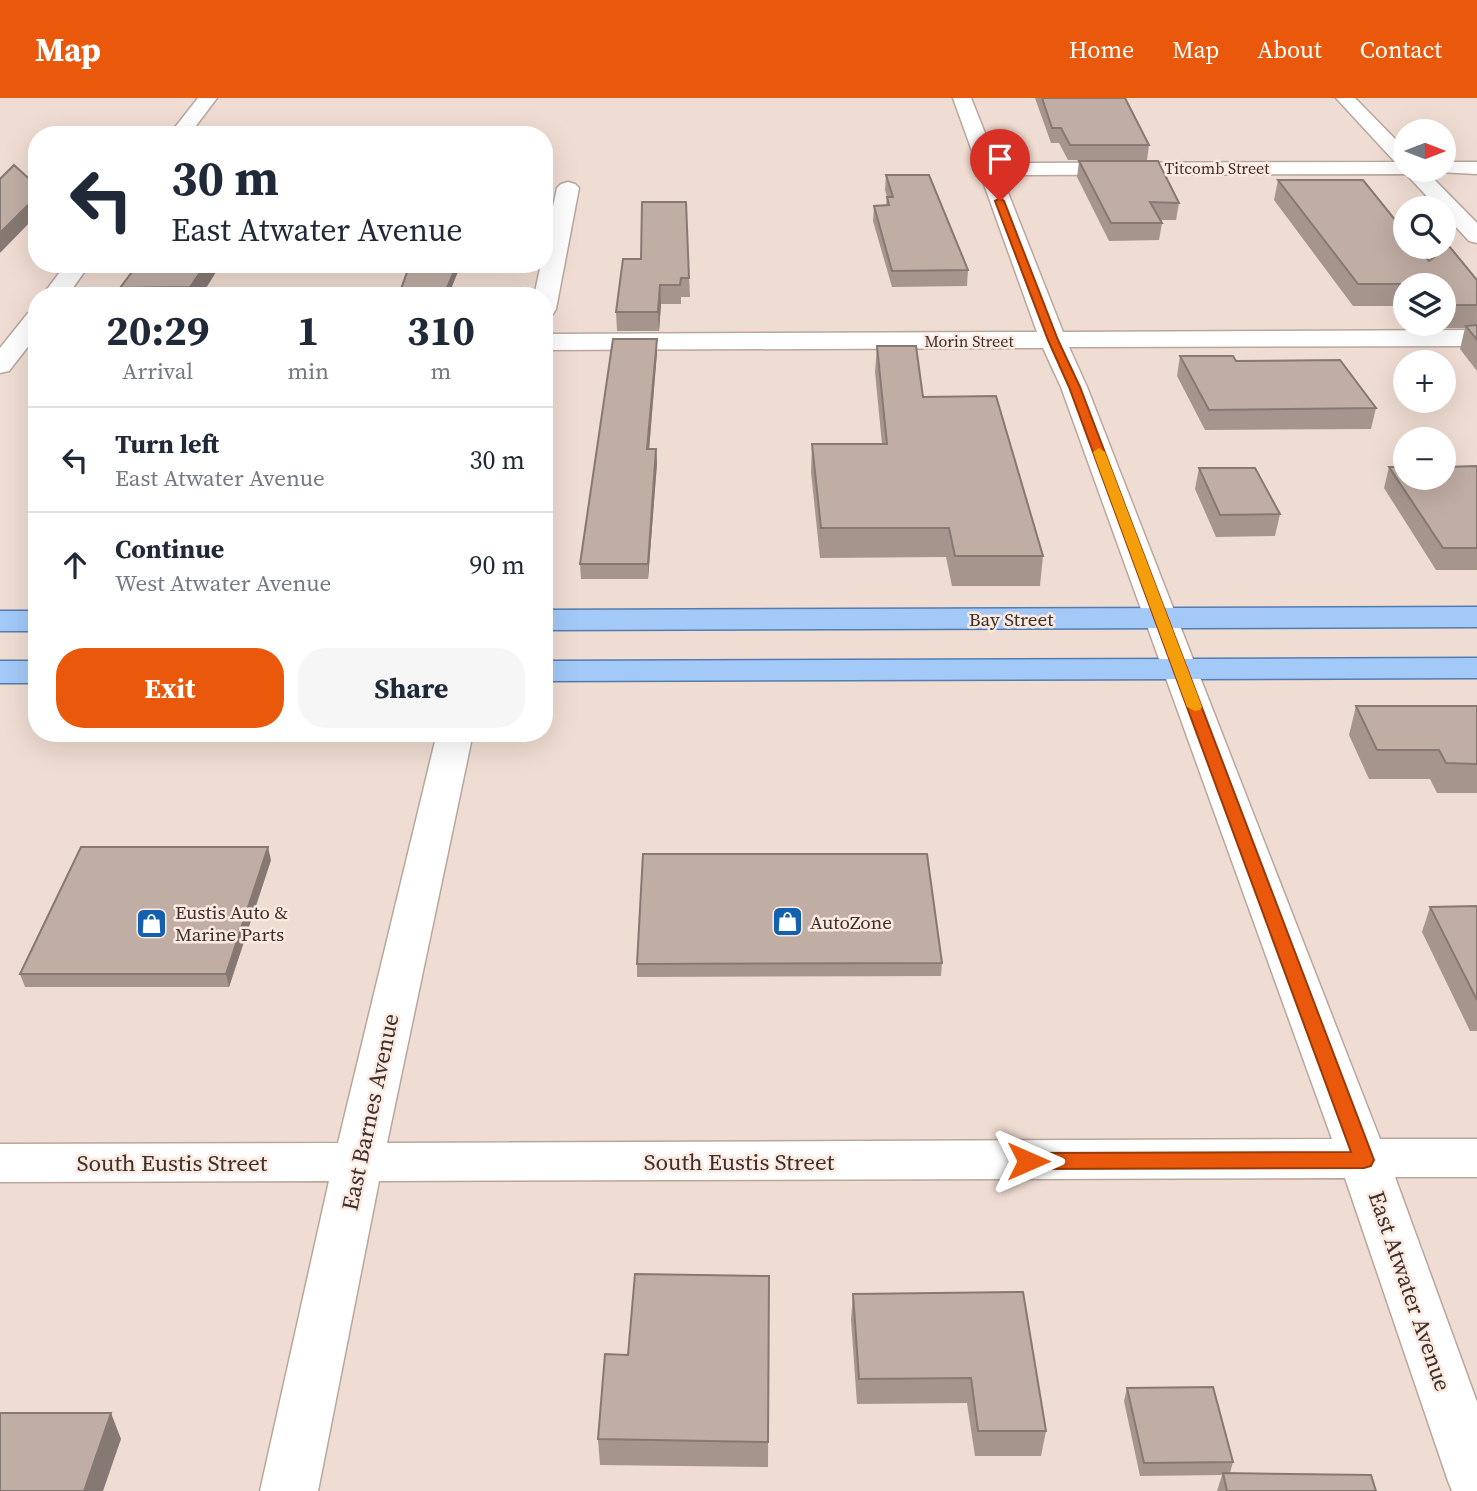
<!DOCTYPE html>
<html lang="en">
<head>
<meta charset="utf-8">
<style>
  :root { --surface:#fff; --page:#f6f6f7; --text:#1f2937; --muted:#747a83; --line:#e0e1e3; --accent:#ea580c }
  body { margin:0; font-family:"Source Serif 4",serif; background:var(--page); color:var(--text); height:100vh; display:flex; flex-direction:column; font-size:26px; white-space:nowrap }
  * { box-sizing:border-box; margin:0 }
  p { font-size:23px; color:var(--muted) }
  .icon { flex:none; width:38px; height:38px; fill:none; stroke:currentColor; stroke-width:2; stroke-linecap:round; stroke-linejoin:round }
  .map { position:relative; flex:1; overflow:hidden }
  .drawer { position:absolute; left:28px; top:189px; width:525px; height:455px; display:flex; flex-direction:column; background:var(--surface); border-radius:28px; box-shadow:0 7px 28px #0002 }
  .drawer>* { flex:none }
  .top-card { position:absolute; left:28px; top:28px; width:525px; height:147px; border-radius:28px; box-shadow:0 7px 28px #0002; background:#fff; color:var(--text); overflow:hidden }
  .needle { width:46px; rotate:90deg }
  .tools { position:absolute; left:1393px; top:21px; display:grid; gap:14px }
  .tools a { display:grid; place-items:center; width:63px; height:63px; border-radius:50%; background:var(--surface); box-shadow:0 7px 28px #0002; font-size:35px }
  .pin { position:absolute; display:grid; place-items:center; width:60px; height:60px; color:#fff; margin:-72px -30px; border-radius:50% 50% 50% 0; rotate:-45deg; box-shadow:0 0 7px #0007 }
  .pin .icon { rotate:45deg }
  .me { position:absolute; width:77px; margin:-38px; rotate:90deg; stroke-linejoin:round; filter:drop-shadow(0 0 5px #0008) }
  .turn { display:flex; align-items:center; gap:24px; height:147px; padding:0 28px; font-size:32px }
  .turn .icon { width:91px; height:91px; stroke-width:2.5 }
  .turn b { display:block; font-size:49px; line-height:60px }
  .eta { display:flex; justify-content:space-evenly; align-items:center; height:119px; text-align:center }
  .eta b { font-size:42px; font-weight:700; line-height:49px }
  .primary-button { display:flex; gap:14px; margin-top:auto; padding:14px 28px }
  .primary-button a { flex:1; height:80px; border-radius:28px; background:var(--accent); color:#fff; font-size:28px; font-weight:700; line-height:80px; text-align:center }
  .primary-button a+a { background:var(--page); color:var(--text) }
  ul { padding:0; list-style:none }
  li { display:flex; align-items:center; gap:21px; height:105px; padding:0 28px; border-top:2px solid var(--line) }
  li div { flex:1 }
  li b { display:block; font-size:26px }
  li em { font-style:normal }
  header { display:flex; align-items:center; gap:42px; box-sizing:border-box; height:98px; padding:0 35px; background:var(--accent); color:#fff }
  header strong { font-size:33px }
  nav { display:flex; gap:38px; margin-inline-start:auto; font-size:24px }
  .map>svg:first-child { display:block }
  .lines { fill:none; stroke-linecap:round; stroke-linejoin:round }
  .minor-casing { stroke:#b9a69d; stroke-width:3 }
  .major-casing { stroke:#557cae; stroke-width:3 }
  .minor { fill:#fff; fill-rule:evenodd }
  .major { fill:#a2c9f8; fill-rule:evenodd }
  .wall { fill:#a5958d }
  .shaded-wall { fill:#867973 }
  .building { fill:#c0ada4; stroke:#867973; stroke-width:2 }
  .route { fill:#ea580c; stroke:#983908; stroke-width:2 }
  .slow { fill:#f59e0b }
  .labels { text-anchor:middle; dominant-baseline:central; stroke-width:5; stroke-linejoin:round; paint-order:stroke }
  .far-street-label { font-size:16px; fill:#38312d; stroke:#fde9df }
  .street-label { font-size:19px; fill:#38312d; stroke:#fde9df }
  .poi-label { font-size:19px; fill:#38312d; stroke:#fde9df; text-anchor:start }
  .near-street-label { font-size:23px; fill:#38312d; stroke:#fde9df }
</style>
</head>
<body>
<header>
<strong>Map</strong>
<nav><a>Home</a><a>Map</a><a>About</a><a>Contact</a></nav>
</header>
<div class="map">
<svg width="1477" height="1393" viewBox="0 0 1477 1393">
  <rect width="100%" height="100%" fill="#efdcd2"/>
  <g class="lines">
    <defs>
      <path id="minor" d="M 198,0 L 217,0 L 189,37 L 169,37 Z
        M 953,0 L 971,0 L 997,65 L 1395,64 L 1336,0 L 1355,0 L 1405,51 L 1405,72 L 1425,72 L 1477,125 L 1477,145 L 1469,143 L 1444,116 L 1444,110 L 1438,110 L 1406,76 L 1001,77 L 1063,234 L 1477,232 L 1477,248 L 1069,249 L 1087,289 L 1380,1041 L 1477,1041 L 1477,1079 L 1395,1079 L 1477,1304 L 1477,1393 L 1452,1393 L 1448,1383 L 1345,1080 L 379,1083 L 318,1393 L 260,1393 L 329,1083 L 0,1084 L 0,1046 L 338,1045 L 437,635 L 473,635 L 387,1045 L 1332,1041 L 1061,289 L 1043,250 L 544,252 L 544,236 L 1037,234 Z
        M 1444,64 L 1477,64 L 1477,76 L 1437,74 L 1435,72 L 1444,72 Z
        M 568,84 L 575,86 L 579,90 L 556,211 L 553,216 L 544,218 L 544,198 L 534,198 L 541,166 L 544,166 L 544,152 L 557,90 L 561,86 Z
        M 66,166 L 90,166 L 67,198 L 42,198 Z
        M 37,213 L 37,237 L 9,273 L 0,275 L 0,250 L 28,215 Z"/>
      <path id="major" d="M 1477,509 L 1477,529 L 544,532 L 544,512 Z
        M 0,513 L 37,513 L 37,533 L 0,533 Z
        M 1477,560 L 1477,580 L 544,583 L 544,563 Z
        M 0,563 L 37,563 L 37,585 L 0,585 Z"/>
    </defs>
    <!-- minor casing -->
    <use href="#minor" class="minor-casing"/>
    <!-- major casing -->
    <use href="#major" class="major-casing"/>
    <!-- minor -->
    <use href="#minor" class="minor"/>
    <!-- major -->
    <use href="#major" class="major"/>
  </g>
  <!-- wall -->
  <path class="wall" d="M 1035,0 L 1125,0 L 1149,47 L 1147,62 L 1068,62 L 1059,45 L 1051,45 Z
    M 1079,63 L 1179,105 L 1176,122 L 1161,122 L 1162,125 L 1159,142 L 1109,143 L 1077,79 Z
    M 886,77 L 968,172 L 967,188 L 892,189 L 873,123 L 874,108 L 886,107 L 887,99 L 885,92 Z
    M 1278,82 L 1429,163 L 1477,182 L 1477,273 L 1460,251 L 1465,230 L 1443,230 L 1441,226 L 1444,226 L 1444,187 L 1405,187 L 1405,208 L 1353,208 L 1274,102 Z
    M 686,104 L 690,199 L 681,199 L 681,206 L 661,206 L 659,233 L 617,233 L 616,214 L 641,161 Z
    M 221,166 L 201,198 L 121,198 L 120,190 Z
    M 461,166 L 448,198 L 402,198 L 401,191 Z
    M 877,248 L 1043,458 L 1040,488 L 952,488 L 946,459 L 820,460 L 811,374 L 812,346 L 882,346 L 875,274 Z
    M 657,254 L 649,351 L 656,351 L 657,365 L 648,481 L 581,481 L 580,466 Z
    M 1180,258 L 1236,263 L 1376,310 L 1371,331 L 1205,332 L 1177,278 Z
    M 1477,368 L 1477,472 L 1436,472 L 1384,390 L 1389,369 Z
    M 1199,370 L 1280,416 L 1275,438 L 1216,439 L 1195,391 Z
    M 1356,608 L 1477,608 L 1477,695 L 1437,695 L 1430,681 L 1369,681 L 1349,637 Z
    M 271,762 L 229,889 L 25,889 L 20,876 Z
    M 1477,808 L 1477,933 L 1470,933 L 1422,834 L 1430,809 Z
    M 942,865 L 941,878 L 637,879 L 637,866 Z
    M 769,1178 L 768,1369 L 600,1367 L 598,1341 L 628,1257 Z
    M 853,1196 L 1046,1333 L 1041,1358 L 975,1358 L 967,1305 L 857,1306 L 851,1222 Z
    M 1127,1290 L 1233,1364 L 1230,1375 L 1376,1393 L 1217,1393 L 1222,1377 L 1140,1378 L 1124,1303 Z"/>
  <!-- shaded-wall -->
  <path class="shaded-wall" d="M 37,98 L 37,117 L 0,155 L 0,135 Z
    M 206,166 L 221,166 L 201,198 L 192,198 L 190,189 Z
    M 457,166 L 461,166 L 448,198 L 447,198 L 447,190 Z
    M 660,187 L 661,206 L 659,233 L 658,214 Z
    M 657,241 L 657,254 L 648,365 L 647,351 Z
    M 656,351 L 657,365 L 648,481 L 648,466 Z
    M 268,749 L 271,762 L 229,889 L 226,876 Z
    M 111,1315 L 121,1341 L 103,1393 L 84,1393 Z"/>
  <!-- building -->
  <path class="building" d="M 1042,0 L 1125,0 L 1149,47 L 1070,47 L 1061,30 L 1052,30 Z
    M 1079,63 L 1158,63 L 1179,105 L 1150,104 L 1162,125 L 1111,125 Z
    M 14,67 L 37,88 L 37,98 L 0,135 L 0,81 Z
    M 886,77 L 929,77 L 968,172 L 892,173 L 874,108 L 889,107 L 887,99 L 893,99 Z
    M 1278,82 L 1363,82 L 1405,134 L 1405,149 L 1417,149 L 1429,163 L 1449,148 L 1477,182 L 1477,207 L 1449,207 L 1444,200 L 1444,187 L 1434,187 L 1432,186 L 1358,186 Z
    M 642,104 L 686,104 L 689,180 L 681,180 L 680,187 L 660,187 L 658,214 L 616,214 L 623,161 L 641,161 Z
    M 138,166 L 206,166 L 190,189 L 120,190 Z
    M 410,166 L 457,166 L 447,190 L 401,191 Z
    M 1477,227 L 1477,242 L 1466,228 Z
    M 613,241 L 657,241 L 647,351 L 656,351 L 648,466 L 580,466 Z
    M 877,248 L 916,248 L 923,299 L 996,298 L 1043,458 L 955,458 L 949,430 L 821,430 L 812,346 L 887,346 Z
    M 1180,258 L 1233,258 L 1236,263 L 1340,262 L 1376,310 L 1209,312 Z
    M 1477,368 L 1477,450 L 1443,450 L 1389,369 L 1405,369 L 1405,380 L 1444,380 L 1444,369 Z
    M 1199,370 L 1255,370 L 1280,416 L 1220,417 Z
    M 1356,608 L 1477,608 L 1477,666 L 1446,665 L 1439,652 L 1377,652 Z
    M 81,749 L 268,749 L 226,876 L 20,876 Z
    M 643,756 L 927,756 L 942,865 L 637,866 Z
    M 1477,808 L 1477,902 L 1430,809 Z
    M 635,1176 L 769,1178 L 768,1344 L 598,1341 L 605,1256 L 628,1257 Z
    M 1023,1194 L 1046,1333 L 978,1333 L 971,1280 L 859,1281 L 853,1196 Z
    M 1213,1289 L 1233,1364 L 1144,1365 L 1127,1290 Z
    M 0,1315 L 111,1315 L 84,1393 L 0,1393 Z
    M 1223,1375 L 1371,1377 L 1376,1393 L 1227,1393 Z"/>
  <!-- route -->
  <path class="route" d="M 1000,100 L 1004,103 L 1058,242 L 1080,289 L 1374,1062 L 1371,1068 L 1364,1070 L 1028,1071 L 1021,1069 L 1018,1063 L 1021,1057 L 1028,1055 L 1351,1054 L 1069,289 L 1048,242 L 995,103 Z"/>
  <!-- slow -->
  <path class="slow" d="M 1099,350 L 1105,354 L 1202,609 L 1200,612 L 1195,613 L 1187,609 L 1093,354 Z"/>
  <!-- icons -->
  <defs>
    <symbol id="shop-square" viewBox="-11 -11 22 22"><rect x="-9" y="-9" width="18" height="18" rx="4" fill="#1360af" stroke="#fde9df"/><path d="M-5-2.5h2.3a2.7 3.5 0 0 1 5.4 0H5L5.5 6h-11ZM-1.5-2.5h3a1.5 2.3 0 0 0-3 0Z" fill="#fff"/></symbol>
  </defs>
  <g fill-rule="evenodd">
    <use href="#shop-square" x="770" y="806" width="35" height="35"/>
    <use href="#shop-square" x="134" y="808" width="35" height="35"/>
  </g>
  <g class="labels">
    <!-- far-street labels -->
    <g class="far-street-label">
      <text x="1217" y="70">Titcomb Street</text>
      <text x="969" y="243">Morin Street</text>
    </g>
    <!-- street labels -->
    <g class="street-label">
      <text x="1011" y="521">Bay Street</text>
    </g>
    <!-- poi labels -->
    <g class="poi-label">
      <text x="175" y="814">Eustis Auto &amp;<tspan x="175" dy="22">Marine Parts</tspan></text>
      <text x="810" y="824">AutoZone</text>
    </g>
    <!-- near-street labels -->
    <g class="near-street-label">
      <text transform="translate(370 1014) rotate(-78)">East Barnes Avenue</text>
      <text x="739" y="1064">South Eustis Street</text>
      <text x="172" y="1065">South Eustis Street</text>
      <text transform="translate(1410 1193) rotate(71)">East Atwater Avenue</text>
    </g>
  </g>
</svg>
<div class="tools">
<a><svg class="needle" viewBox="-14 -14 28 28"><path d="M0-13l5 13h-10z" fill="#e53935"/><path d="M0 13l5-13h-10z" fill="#747a83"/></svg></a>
<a><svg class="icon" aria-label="search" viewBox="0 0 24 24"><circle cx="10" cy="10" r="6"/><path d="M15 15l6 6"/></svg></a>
<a><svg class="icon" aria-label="layers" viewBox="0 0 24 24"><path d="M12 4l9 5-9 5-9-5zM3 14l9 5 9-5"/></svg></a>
<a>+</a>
<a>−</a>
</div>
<div class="pin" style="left:1000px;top:103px;background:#d93025"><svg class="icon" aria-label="arrive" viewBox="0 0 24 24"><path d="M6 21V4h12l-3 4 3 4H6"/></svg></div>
<svg class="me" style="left:1028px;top:1063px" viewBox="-20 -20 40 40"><path d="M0-17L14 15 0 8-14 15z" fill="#ea580c" stroke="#fff" stroke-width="4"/></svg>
<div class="top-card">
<div class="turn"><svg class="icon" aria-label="left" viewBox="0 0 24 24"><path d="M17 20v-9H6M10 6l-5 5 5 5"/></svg><div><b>30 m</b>East Atwater Avenue</div></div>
</div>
<section class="drawer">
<div class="eta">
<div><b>20:29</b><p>Arrival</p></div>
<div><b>1</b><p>min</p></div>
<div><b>310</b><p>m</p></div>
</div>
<ul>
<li><svg class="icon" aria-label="left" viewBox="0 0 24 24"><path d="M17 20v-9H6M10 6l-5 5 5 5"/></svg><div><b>Turn left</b><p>East Atwater Avenue</p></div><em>30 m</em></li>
<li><svg class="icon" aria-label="ahead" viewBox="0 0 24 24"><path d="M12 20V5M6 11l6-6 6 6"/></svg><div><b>Continue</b><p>West Atwater Avenue</p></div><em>90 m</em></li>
</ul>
<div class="primary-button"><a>Exit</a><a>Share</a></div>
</section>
</div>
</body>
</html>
